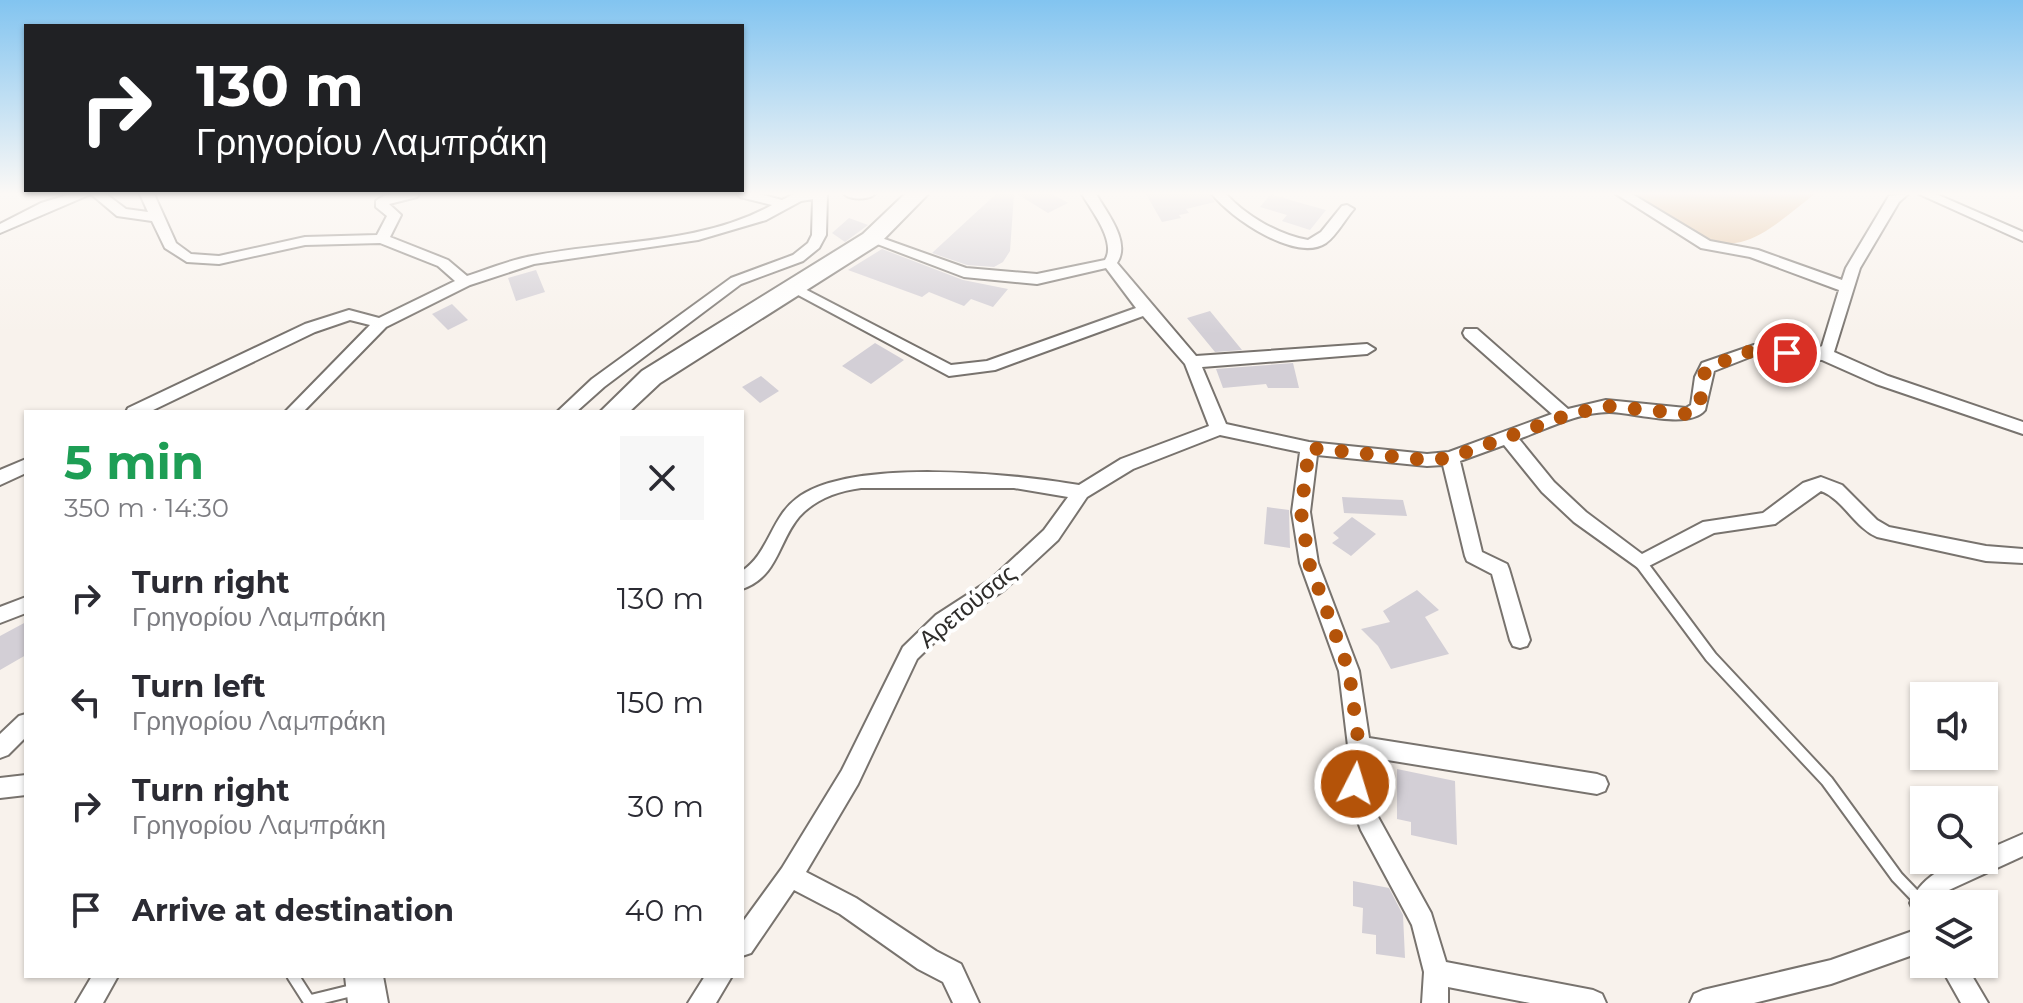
<!DOCTYPE html>
<html lang="en">
<head>
<meta charset="utf-8">
<style>
  :root { --surface:#fff; --page:#f7f7f7; --text:#2b2b33; --muted:#7c7c81 }
  body { margin:0; font-family:Montserrat,sans-serif; background:var(--page); color:var(--text); height:100vh; display:flex; flex-direction:column; font-size:30px; white-space:nowrap }
  * { box-sizing:border-box; margin:0 }
  p { font-size:26px; color:var(--muted) }
  .icon { flex:none; width:44px; height:44px; fill:none; stroke:currentColor; stroke-width:2; stroke-linecap:round; stroke-linejoin:round }
  .map { position:relative; flex:1; overflow:hidden }
  .panel { position:absolute; left:24px; top:410px; width:720px; height:568px; display:flex; flex-direction:column; background:var(--surface); border-radius:0px; box-shadow:0 2px 6px #0004 }
  .panel>* { flex:none }
  .guide { position:absolute; left:24px; top:24px; width:720px; height:168px; border-radius:0px; box-shadow:0 2px 6px #0004; background:#202124; color:#fff; overflow:hidden }
  .fabs { position:absolute; left:1910px; top:682px; display:grid; gap:16px }
  .fabs a { display:grid; place-items:center; width:88px; height:88px; border-radius:0px; background:var(--surface); box-shadow:0 2px 6px #0004; font-size:40px }
  .pin { position:absolute; display:grid; place-items:center; width:68px; height:68px; color:#fff; margin:-34px; border:4px solid #fff; border-radius:50%; box-shadow:0 2px 8px #0007 }
  .me { position:absolute; width:88px; margin:-44px; rotate:5deg; stroke-linejoin:round; filter:drop-shadow(0 0 6px #0008) }
  .turn { display:flex; align-items:center; gap:28px; height:168px; padding:0 40px; font-size:36px }
  .turn .icon { width:104px; height:104px; stroke-width:2.5 }
  .turn b { display:block; font-size:56px; line-height:68px }
  .round { display:grid; place-items:center; flex:none; width:84px; height:84px; border-radius:0px; background:var(--page) }
  .head { display:flex; align-items:center; justify-content:space-between; height:136px; padding:0 40px }
  h1 { font-size:48px; font-weight:700; line-height:60px; color:#1e9e55 }
  ul { padding:0; list-style:none }
  li { display:flex; align-items:center; gap:24px; height:104px; padding:0 40px }
  li div { flex:1 }
  li b { display:block; font-size:30px }
  li em { font-style:normal }
  .map>svg:first-child { display:block }
  .green { fill:#e1bf9a }
  .building { fill:#d3cfd6 }
  .lines { fill:none; stroke-linecap:round; stroke-linejoin:round }
  .service-casing { stroke:#78736e; stroke-width:15 }
  .minor-casing { stroke:#78736e; stroke-width:4 }
  .primary-casing { stroke:#78736e; stroke-width:4 }
  .service { stroke:#fff; stroke-width:11 }
  .minor { fill:#fff; fill-rule:evenodd }
  .primary { fill:#fff; fill-rule:evenodd }
  .route { stroke:#b45309; stroke-width:14; stroke-dasharray:0 25.2 }
  .labels { text-anchor:middle; dominant-baseline:central; stroke-width:8; stroke-linejoin:round; paint-order:stroke }
  .street-label { font-size:24px; fill:#2e2c2a; stroke:#fff }
</style>
</head>
<body>
<div class="map">
<svg width="2023" height="1003" viewBox="0 0 2023 1003">
  <rect width="100%" height="100%" fill="#f8f2ec"/>
  <!-- green -->
  <path class="green" d="M 1640,194 L 1815,194 C 1794,209 1767,236 1741,242 C 1702,250 1664,216 1634,196 Z"/>
  <!-- building -->
  <path class="building" d="M 996,194 L 1014,194 L 1010,251 L 1003,262 L 994,267 L 967,265 L 932,253 Z
    M 1017,194 L 1053,194 L 1068,203 L 1048,213 Z
    M 1146,194 L 1209,194 L 1215,202 L 1186,209 L 1189,213 L 1179,215 L 1181,218 L 1162,222 Z
    M 1271,194 L 1297,202 L 1326,210 L 1310,230 L 1282,221 L 1287,215 L 1260,207 Z
    M 849,218 L 868,225 L 845,242 L 832,233 Z
    M 882,249 L 963,280 L 1008,289 L 993,307 L 971,299 L 964,306 L 929,292 L 922,297 L 848,270 Z
    M 536,270 L 545,292 L 516,301 L 508,278 Z
    M 452,304 L 468,320 L 448,330 L 432,314 Z
    M 1210,311 L 1242,350 L 1215,352 L 1187,318 Z
    M 875,343 L 904,360 L 871,384 L 842,366 Z
    M 1293,363 L 1299,388 L 1268,388 L 1266,384 L 1223,388 L 1216,369 Z
    M 761,376 L 779,391 L 760,403 L 742,387 Z
    M 1342,497 L 1403,500 L 1407,516 L 1344,513 Z
    M 1267,507 L 1289,510 L 1290,548 L 1264,544 Z
    M 1352,517 L 1376,534 L 1351,556 L 1332,543 L 1339,538 L 1333,533 Z
    M 1417,590 L 1439,610 L 1425,617 L 1449,654 L 1391,669 L 1378,646 L 1361,629 L 1390,622 L 1383,611 Z
    M 26,622 L 26,655 L 0,670 L 0,636 Z
    M 1397,769 L 1455,781 L 1457,845 L 1411,835 L 1411,822 L 1397,819 Z
    M 1353,881 L 1389,888 L 1403,915 L 1405,958 L 1376,954 L 1376,935 L 1362,933 L 1363,908 L 1353,906 Z"/>
  <g class="lines">
    <defs>
      <path id="service" d="M 1641,563 L 1711,657 L 1827,781 L 1897,877 L 1922,903
        M 293,976 L 309,1001 L 358,989"/>
      <path id="minor" d="M 71,194 L 91,194 L 0,233 L 0,224 L 41,203 Z
        M 91,194 L 106,194 L 126,209 L 148,212 L 140,194 L 154,194 L 176,243 L 191,254 L 219,256 L 305,237 L 377,235 L 387,216 L 376,207 L 376,201 C 387,191 404,194 419,194 L 417,197 L 389,204 L 401,215 L 390,237 L 448,260 L 467,276 C 488,269 510,260 532,256 C 611,240 700,245 772,205 L 740,197 L 738,194 L 759,194 L 782,200 L 794,194 L 827,194 L 826,235 L 819,248 L 803,261 L 741,284 L 604,387 L 576,412 L 557,412 L 592,379 L 731,278 L 793,255 L 808,243 L 812,235 L 813,199 L 801,201 L 766,220 L 698,240 L 534,264 L 470,285 L 386,327 L 303,412 L 285,412 L 370,325 L 350,320 L 315,332 L 149,412 L 126,412 L 128,408 L 305,324 L 349,310 L 379,318 L 455,281 L 438,266 L 380,243 L 305,245 L 219,264 L 187,262 L 165,248 L 152,221 L 117,216 Z
        M 844,194 L 875,194 C 868,200 851,200 844,194 Z
        M 1082,194 L 1096,194 C 1107,213 1131,242 1117,263 L 1196,356 L 1367,344 L 1375,349 L 1367,354 L 1202,367 L 1226,424 L 1309,442 L 1427,454 L 1449,452 L 1552,414 L 1465,337 L 1463,333 L 1465,329 L 1477,329 L 1568,409 L 1606,400 L 1686,408 L 1691,405 L 1695,377 L 1702,363 L 1754,345 L 1814,351 L 1822,346 L 1839,290 L 1750,257 L 1701,248 L 1616,194 L 1632,194 L 1710,241 L 1758,250 L 1842,280 L 1846,268 L 1889,196 L 1908,194 L 1899,202 L 1860,268 L 1834,352 L 1888,376 L 2023,422 L 2023,434 L 1876,384 L 1822,360 L 1755,355 L 1714,371 L 1705,410 C 1689,430 1633,412 1609,412 C 1579,412 1546,429 1519,439 L 1554,482 L 1586,512 L 1642,554 L 1703,522 L 1763,513 L 1803,483 L 1821,477 L 1842,485 L 1877,520 L 1889,527 L 1986,546 L 2023,549 L 2023,563 L 1986,561 L 1877,537 C 1854,527 1844,500 1821,491 L 1775,524 L 1714,533 L 1641,570 L 1574,522 L 1542,492 L 1504,445 L 1460,461 L 1482,552 L 1507,564 L 1509,569 L 1530,640 L 1527,646 L 1520,648 L 1513,646 L 1510,640 L 1492,574 L 1467,561 L 1465,556 L 1443,465 L 1427,466 L 1317,455 L 1310,512 L 1318,563 L 1359,671 L 1369,738 L 1597,774 L 1605,777 L 1608,784 L 1605,791 L 1597,794 L 1369,757 L 1366,784 L 1378,817 L 1431,913 L 1446,962 L 1593,990 L 1602,994 L 1606,1003 L 1530,1003 L 1448,987 L 1448,1003 L 1422,1003 L 1424,972 L 1412,925 L 1361,830 L 1344,784 L 1348,746 L 1339,671 L 1300,563 L 1292,512 L 1300,452 L 1220,435 L 1133,469 L 1087,497 L 1058,540 L 1004,590 L 950,627 L 917,659 L 858,784 L 806,872 L 856,898 L 936,951 L 961,964 L 979,1003 L 953,1003 L 943,982 L 918,969 L 840,914 L 794,890 L 751,953 L 742,956 L 742,923 L 782,868 L 842,770 L 903,647 L 936,615 L 990,580 L 1044,530 L 1068,497 L 1014,488 L 861,488 C 838,491 815,499 799,517 C 778,542 778,577 742,589 L 742,571 C 769,553 771,518 796,499 C 849,457 1013,474 1079,485 L 1121,459 L 1209,426 L 1185,364 L 1143,316 L 995,370 L 949,376 L 787,289 L 789,286 L 799,286 L 951,365 L 987,361 L 1136,308 L 1106,268 L 1037,284 L 964,277 L 864,239 L 871,235 L 876,236 L 966,268 L 1037,274 L 1105,260 C 1117,242 1091,210 1082,194 Z
        M 1212,194 L 1226,194 C 1246,216 1279,235 1308,240 L 1321,232 L 1342,206 L 1347,205 L 1354,209 C 1345,219 1337,235 1326,243 C 1296,263 1231,218 1212,194 Z
        M 1919,194 L 1936,194 L 2023,232 L 2023,241 Z
        M 26,459 L 26,473 L 0,485 L 0,470 Z
        M 26,597 L 26,613 L 0,623 L 0,607 Z
        M 26,714 L 26,737 L 8,755 L 0,758 L 0,734 L 19,716 Z
        M 26,775 L 26,795 L 0,798 L 0,778 Z
        M 2023,834 L 2023,856 L 1949,890 L 1937,904 L 1924,904 L 1924,920 L 1916,916 L 1910,903 C 1923,873 1954,860 1984,860 L 1984,851 Z
        M 1924,927 L 1924,951 L 1831,984 L 1754,1003 L 1690,1003 L 1694,994 L 1703,990 L 1831,960 Z
        M 1939,964 L 1965,964 L 1988,1003 L 1961,1003 Z
        M 92,976 L 118,976 L 103,1003 L 76,1003 Z
        M 705,976 L 732,976 L 716,1003 L 688,1003 Z"/>
      <path id="primary" d="M 905,194 L 928,194 L 879,244 L 660,383 L 629,412 L 600,412 L 642,371 L 863,234 Z
        M 345,976 L 383,976 L 388,1003 L 348,1003 Z"/>
    </defs>
    <!-- service casing -->
    <use href="#service" class="service-casing"/>
    <!-- minor casing -->
    <use href="#minor" class="minor-casing"/>
    <!-- primary casing -->
    <use href="#primary" class="primary-casing"/>
    <!-- service -->
    <use href="#service" class="service"/>
    <!-- minor -->
    <use href="#minor" class="minor"/>
    <!-- primary -->
    <use href="#primary" class="primary"/>
  </g>
  <!-- sky -->
  <linearGradient id="sky" x2="0" y2="1"><stop stop-color="#82c4f0"/><stop offset="0.58" stop-color="#fcf9f6"/><stop offset="1" stop-color="#fcf9f6" stop-opacity="0"/></linearGradient>
  <rect width="2023" height="334" fill="url(#sky)"/>
  <g class="lines">
    <!-- route -->
    <path class="route" d="M 1355,784 L 1359,746 L 1349,671 L 1309,563 L 1301,512 L 1309,448 L 1427,460 L 1450,458 L 1565,416 L 1606,406 L 1687,414 L 1697,410 C 1704,397 1699,379 1708,367 L 1754,350 L 1787,353"/>
  </g>
  <g class="labels">
    <!-- street labels -->
    <g class="street-label">
      <text transform="translate(967 606) rotate(-39)">Αρετούσας</text>
    </g>
  </g>
</svg>
<div class="fabs">
<a><svg class="icon" aria-label="sound" viewBox="0 0 24 24"><path d="M4 9h4l5-4v14l-5-4H4zM17 9q2 3 0 6"/></svg></a>
<a><svg class="icon" aria-label="search" viewBox="0 0 24 24"><circle cx="10" cy="10" r="6"/><path d="M15 15l6 6"/></svg></a>
<a><svg class="icon" aria-label="layers" viewBox="0 0 24 24"><path d="M12 4l9 5-9 5-9-5zM3 14l9 5 9-5"/></svg></a>
</div>
<div class="pin" style="left:1787px;top:353px;background:#d93025"><svg class="icon" aria-label="arrive" viewBox="0 0 24 24"><path d="M6 21V4h12l-3 4 3 4H6"/></svg></div>
<svg class="me" style="left:1355px;top:784px" viewBox="-20 -20 40 40"><circle r="17" fill="#b45309" stroke="#fff" stroke-width="3"/><path d="M0-11L8 9 0 5-8 9z" fill="#fff"/></svg>
<div class="guide">
<div class="turn"><svg class="icon" aria-label="right" viewBox="0 0 24 24"><path d="M7 20v-9h11M14 6l5 5-5 5"/></svg><div><b>130 m</b>Γρηγορίου Λαμπράκη</div></div>
</div>
<section class="panel">
<div class="head"><div><h1>5 min</h1><p>350 m · 14:30</p></div><a class="round"><svg class="icon" aria-label="close" viewBox="0 0 24 24"><path d="M6 6l12 12M18 6L6 18"/></svg></a></div>
<ul>
<li><svg class="icon" aria-label="right" viewBox="0 0 24 24"><path d="M7 20v-9h11M14 6l5 5-5 5"/></svg><div><b>Turn right</b><p>Γρηγορίου Λαμπράκη</p></div><em>130 m</em></li>
<li><svg class="icon" aria-label="left" viewBox="0 0 24 24"><path d="M17 20v-9H6M10 6l-5 5 5 5"/></svg><div><b>Turn left</b><p>Γρηγορίου Λαμπράκη</p></div><em>150 m</em></li>
<li><svg class="icon" aria-label="right" viewBox="0 0 24 24"><path d="M7 20v-9h11M14 6l5 5-5 5"/></svg><div><b>Turn right</b><p>Γρηγορίου Λαμπράκη</p></div><em>30 m</em></li>
<li><svg class="icon" aria-label="arrive" viewBox="0 0 24 24"><path d="M6 21V4h12l-3 4 3 4H6"/></svg><div><b>Arrive at destination</b></div><em>40 m</em></li>
</ul>
</section>
</div>
</body>
</html>
